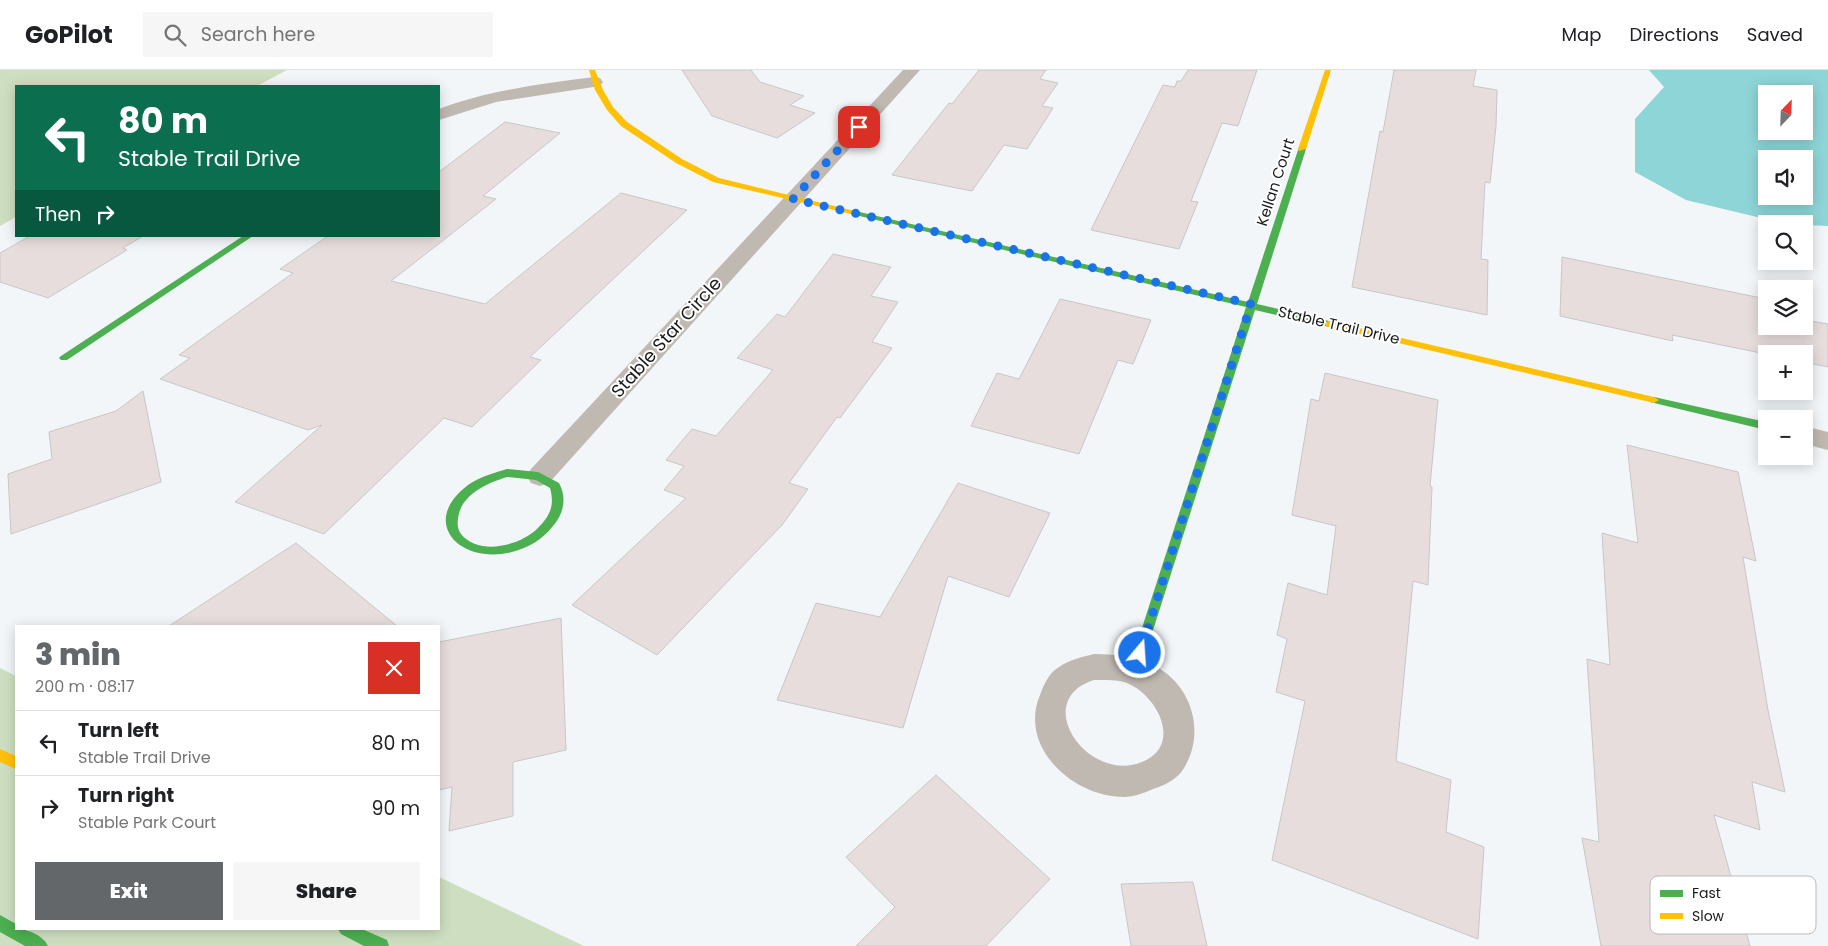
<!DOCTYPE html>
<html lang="en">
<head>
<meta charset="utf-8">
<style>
  :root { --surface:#fff; --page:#f6f6f6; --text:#202124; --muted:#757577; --line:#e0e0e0; --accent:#646769 }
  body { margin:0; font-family:Poppins,sans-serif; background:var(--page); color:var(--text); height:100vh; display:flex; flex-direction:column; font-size:19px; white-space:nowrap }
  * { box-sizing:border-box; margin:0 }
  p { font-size:16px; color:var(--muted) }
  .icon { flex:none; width:28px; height:28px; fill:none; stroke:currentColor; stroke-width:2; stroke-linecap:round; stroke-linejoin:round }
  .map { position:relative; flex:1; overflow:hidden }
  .side { position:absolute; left:15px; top:555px; width:425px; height:305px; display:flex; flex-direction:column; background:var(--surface); border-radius:0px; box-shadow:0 2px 12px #0003 }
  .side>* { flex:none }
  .top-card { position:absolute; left:15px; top:15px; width:425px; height:152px; border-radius:0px; box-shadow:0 2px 12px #0003; background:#0b6e4f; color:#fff; overflow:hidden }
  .needle { width:32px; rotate:23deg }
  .buttons { position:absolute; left:1758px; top:15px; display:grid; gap:10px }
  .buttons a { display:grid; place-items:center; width:55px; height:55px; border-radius:0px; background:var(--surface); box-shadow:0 2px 12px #0003; font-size:25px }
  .pin { position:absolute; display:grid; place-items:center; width:42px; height:42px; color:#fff; margin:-21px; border-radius:10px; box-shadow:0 2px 8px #0006 }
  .me { position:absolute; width:55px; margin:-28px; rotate:18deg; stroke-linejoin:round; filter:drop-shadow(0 0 4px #0008) }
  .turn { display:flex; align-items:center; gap:18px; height:105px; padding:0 20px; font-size:22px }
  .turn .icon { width:65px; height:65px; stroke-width:2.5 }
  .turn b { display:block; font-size:35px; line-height:42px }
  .then { display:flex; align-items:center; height:48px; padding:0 20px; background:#0003; gap:10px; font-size:19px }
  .round { display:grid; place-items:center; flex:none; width:52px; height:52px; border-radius:0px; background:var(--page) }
  .head { display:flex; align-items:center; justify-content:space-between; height:85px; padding:0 20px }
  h1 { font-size:30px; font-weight:800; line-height:38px; color:var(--accent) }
  .cta { display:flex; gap:10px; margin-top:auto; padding:10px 20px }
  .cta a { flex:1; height:58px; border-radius:0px; background:var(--accent); color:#fff; font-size:20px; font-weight:800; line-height:58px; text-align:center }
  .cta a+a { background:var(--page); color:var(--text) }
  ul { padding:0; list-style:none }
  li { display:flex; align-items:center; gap:15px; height:65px; padding:0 20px; border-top:1px solid var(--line) }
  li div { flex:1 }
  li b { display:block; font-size:19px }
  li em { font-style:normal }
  header { display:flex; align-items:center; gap:30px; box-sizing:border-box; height:70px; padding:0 25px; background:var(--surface); border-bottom:1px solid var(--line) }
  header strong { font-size:24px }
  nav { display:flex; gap:28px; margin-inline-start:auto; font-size:18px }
  .search { width:350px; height:45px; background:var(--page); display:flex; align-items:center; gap:12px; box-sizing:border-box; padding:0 18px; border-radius:0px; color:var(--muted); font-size:19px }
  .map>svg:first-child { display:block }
  .green { fill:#cedfc1 }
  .water { fill:#8ed5d7; fill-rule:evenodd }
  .building { fill:#e8dddd; stroke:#c7c7c8 }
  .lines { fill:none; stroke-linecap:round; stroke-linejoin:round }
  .street { fill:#c0b9b2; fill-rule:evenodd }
  .fast { fill:#4caf50; fill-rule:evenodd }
  .slow { fill:#ffc107; fill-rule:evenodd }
  .route { stroke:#1a73e8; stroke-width:9; stroke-dasharray:0 16.2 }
  .labels { text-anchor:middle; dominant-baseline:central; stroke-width:4; stroke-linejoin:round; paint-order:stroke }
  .far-street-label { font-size:15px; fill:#181a1c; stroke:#fff }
  .street-label { font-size:18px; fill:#181a1c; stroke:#fff }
  .key { fill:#fff; stroke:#bababb; stroke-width:1 }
  .key-label { font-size:14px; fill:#181a1c }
</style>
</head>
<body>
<header>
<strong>GoPilot</strong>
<div class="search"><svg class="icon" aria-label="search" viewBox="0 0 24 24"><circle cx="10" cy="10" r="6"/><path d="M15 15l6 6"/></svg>Search here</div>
<nav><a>Map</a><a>Directions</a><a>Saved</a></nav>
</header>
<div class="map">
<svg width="1828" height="876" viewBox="0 0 1828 876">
  <rect width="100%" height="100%" fill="#f2f6f9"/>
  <!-- green -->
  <path class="green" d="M 0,0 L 287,0 L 257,16 L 16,16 L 16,147 L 0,156 Z
    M 0,598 L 16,606 L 16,859 L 439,859 L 439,807 L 584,876 L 0,876 Z"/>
  <!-- water -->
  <path class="water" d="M 1649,0 L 1828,0 L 1828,156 L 1786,154 L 1686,130 L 1635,102 L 1635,49 L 1664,17 ZM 1766,24 L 1804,24 L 1804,61 L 1766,61 ZM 1766,89 L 1804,89 L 1804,126 L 1766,126 Z"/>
  <!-- building -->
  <path class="building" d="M 682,0 L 751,0 L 760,12 L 804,26 L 790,35 L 815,43 L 777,68 L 712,46 Z
    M 979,0 L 1046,0 L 1040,9 L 1058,13 L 1042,36 L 1053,38 L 1027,79 L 1004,75 L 972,121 L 892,105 L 949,33 L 952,34 Z
    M 1188,0 L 1257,0 L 1238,56 L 1222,53 L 1191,131 L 1198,132 L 1179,179 L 1091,160 L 1163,15 L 1175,17 L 1177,11 L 1181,11 Z
    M 1394,0 L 1476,0 L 1473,16 L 1497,20 L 1496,56 L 1490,113 L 1485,112 L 1481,189 L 1488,190 L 1487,245 L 1352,217 L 1380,61 L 1383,62 Z
    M 505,52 L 560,63 L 483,126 L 496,129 L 391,211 L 485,234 L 621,123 L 687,140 L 530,287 L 541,290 L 472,357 L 444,348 L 324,464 L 235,432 L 322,355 L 308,360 L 160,309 L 190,288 L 179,285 L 293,203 L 280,199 L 328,166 L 439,166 L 439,102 Z
    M 30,166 L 143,166 L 123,178 L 127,180 L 48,228 L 0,212 L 0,183 Z
    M 833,184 L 891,197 L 871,226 L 898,232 L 872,272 L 892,278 L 840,348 L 837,347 L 789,413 L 808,419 L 782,455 L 657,585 L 572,535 L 686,428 L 664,420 L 684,396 L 666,390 L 692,359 L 716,366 L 773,300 L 737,288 L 777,244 L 785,247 Z
    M 1562,187 L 1766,229 L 1766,256 L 1804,256 L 1804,244 L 1806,250 L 1828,254 L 1828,297 L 1804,292 L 1804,284 L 1766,284 L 1672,265 L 1673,271 L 1560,246 Z
    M 1060,229 L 1151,250 L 1133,294 L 1118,290 L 1079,384 L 971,356 L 997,303 L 1019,309 Z
    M 1325,303 L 1438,330 L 1430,416 L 1432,417 L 1428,515 L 1413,511 L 1396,691 L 1451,710 L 1446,762 L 1484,777 L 1478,869 L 1272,790 L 1305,631 L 1276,622 L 1287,569 L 1277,565 L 1288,513 L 1327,525 L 1336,456 L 1292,445 L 1311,329 L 1319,331 Z
    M 143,321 L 161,412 L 11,464 L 8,404 L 52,389 L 49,362 L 116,341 Z
    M 1627,375 L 1738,402 L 1756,491 L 1743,487 L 1768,640 L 1785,722 L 1752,712 L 1760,760 L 1714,745 L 1750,876 L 1601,876 L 1582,768 L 1599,772 L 1587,589 L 1610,595 L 1602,463 L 1638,473 Z
    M 958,413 L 1050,443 L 1009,527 L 948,506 L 903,658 L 777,630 L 816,533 L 880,547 Z
    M 296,473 L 397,556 L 169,556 Z
    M 561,548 L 566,680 L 513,692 L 513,746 L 449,761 L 452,717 L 439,720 L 439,572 Z
    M 936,705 L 1050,809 L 986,876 L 856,876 L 895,837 L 846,787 Z
    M 1193,812 L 1207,876 L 1131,876 L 1121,814 Z"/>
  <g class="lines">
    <!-- street -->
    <path class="street" d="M 903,0 L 920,0 L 549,413 L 540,416 L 531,413 L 527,406 L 531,399 Z
      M 594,7 L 600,8 L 603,12 L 600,16 L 496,32 L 439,50 L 439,39 C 489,20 541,14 594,7 Z
      M 1804,356 L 1828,362 L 1828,380 L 1804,374 Z
      M 1094,584 C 1115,584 1134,587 1153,595 C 1192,614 1206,662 1184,698 C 1177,710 1165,715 1153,719 C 1144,723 1134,727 1124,727 C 1073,727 1018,677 1040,625 C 1044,614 1049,603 1059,597 C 1069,590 1082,587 1094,584 ZM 1094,610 C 1106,610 1121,609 1131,615 C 1159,629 1182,676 1142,692 C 1087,714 1030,630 1094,610 Z"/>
    <!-- fast -->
    <path class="fast" d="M 1299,77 L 1306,79 L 1257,234 L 1329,251 L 1334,254 L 1329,257 L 1255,240 L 1140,601 L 1139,605 L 1134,606 L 1129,605 L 1128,601 L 1246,237 L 851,144 L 847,142 L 851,140 L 1248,232 Z
      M 243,166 L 253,166 L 67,290 L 61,290 L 59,288 L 61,286 Z
      M 1654,327 L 1766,352 L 1766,360 L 1650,332 L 1649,330 L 1650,328 Z
      M 507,399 L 538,402 L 559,413 C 567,428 564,443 553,456 C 543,469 528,478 512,482 C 461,495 418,453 468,415 C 479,407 494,403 507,399 ZM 507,407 L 536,410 L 550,418 C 555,436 550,446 537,459 C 519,476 479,486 461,464 C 458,460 457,454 458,449 C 460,425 487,413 507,407 Z
      M 0,845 L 16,854 L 16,859 C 27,859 43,865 48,876 L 25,876 L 0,862 Z
      M 338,859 L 362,859 L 387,870 L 389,876 L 364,876 L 341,864 Z"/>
    <!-- slow -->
    <path class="slow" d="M 589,0 L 595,0 L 603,20 L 613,37 L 627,52 L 682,89 L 719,108 L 851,140 L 855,142 L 851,144 L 713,112 L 676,93 L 621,56 L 607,40 L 595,20 Z
      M 1325,0 L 1331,0 L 1306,79 L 1299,81 L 1298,79 Z
      M 1329,251 L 1654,327 L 1659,330 L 1654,333 L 1326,256 L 1326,252 Z
      M 0,679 L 16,686 L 16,699 L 0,692 Z"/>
  </g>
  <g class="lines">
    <!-- route -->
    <path class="route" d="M 859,57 L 793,129 L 1251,234 L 1140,583"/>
  </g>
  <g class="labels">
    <!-- far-street labels -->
    <g class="far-street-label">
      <text transform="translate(1275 112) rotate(-72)">Kellan Court</text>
      <text transform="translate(1339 255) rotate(13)">Stable Trail Drive</text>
    </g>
    <!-- street labels -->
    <g class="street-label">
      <text transform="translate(666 267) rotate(-48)">Stable Star Circle</text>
    </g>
  </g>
  <!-- legend -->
  <rect x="1650" y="806" width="166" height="58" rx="8" class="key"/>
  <rect x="1660" y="820" width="23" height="7" fill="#4caf50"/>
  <rect x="1660" y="843" width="23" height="6" fill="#ffc107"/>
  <g class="key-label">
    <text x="1692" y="828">Fast</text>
    <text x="1692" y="851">Slow</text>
  </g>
</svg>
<div class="buttons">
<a><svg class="needle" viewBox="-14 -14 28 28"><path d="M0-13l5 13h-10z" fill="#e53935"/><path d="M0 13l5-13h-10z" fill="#757577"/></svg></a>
<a><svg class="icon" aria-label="sound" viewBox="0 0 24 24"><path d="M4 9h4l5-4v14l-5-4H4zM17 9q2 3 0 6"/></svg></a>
<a><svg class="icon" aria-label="search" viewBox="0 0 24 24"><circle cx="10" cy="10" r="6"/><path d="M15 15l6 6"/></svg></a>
<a><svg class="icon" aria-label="layers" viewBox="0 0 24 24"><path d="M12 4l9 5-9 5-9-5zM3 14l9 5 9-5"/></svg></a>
<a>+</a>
<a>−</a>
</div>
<div class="pin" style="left:859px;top:57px;background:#d93025"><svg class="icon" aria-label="arrive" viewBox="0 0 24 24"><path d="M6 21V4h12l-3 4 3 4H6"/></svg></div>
<svg class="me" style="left:1140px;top:583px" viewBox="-20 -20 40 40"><circle r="17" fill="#1a73e8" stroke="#fff" stroke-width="3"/><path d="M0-11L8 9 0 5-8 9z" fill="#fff"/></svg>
<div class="top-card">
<div class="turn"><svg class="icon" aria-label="left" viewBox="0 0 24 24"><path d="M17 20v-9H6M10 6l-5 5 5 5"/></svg><div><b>80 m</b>Stable Trail Drive</div></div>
<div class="then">Then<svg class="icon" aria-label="right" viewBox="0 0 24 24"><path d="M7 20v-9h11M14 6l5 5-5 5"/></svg></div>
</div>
<section class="side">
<div class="head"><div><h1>3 min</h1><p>200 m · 08:17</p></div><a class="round" style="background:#d93025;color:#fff"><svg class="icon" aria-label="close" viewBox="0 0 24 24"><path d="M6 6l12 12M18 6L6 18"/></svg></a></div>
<ul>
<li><svg class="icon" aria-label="left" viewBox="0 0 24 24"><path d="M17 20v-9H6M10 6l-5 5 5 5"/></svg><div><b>Turn left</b><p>Stable Trail Drive</p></div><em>80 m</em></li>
<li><svg class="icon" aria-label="right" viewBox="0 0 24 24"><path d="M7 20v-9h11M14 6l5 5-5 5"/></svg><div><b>Turn right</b><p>Stable Park Court</p></div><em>90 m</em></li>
</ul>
<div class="cta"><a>Exit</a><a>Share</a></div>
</section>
</div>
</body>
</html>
